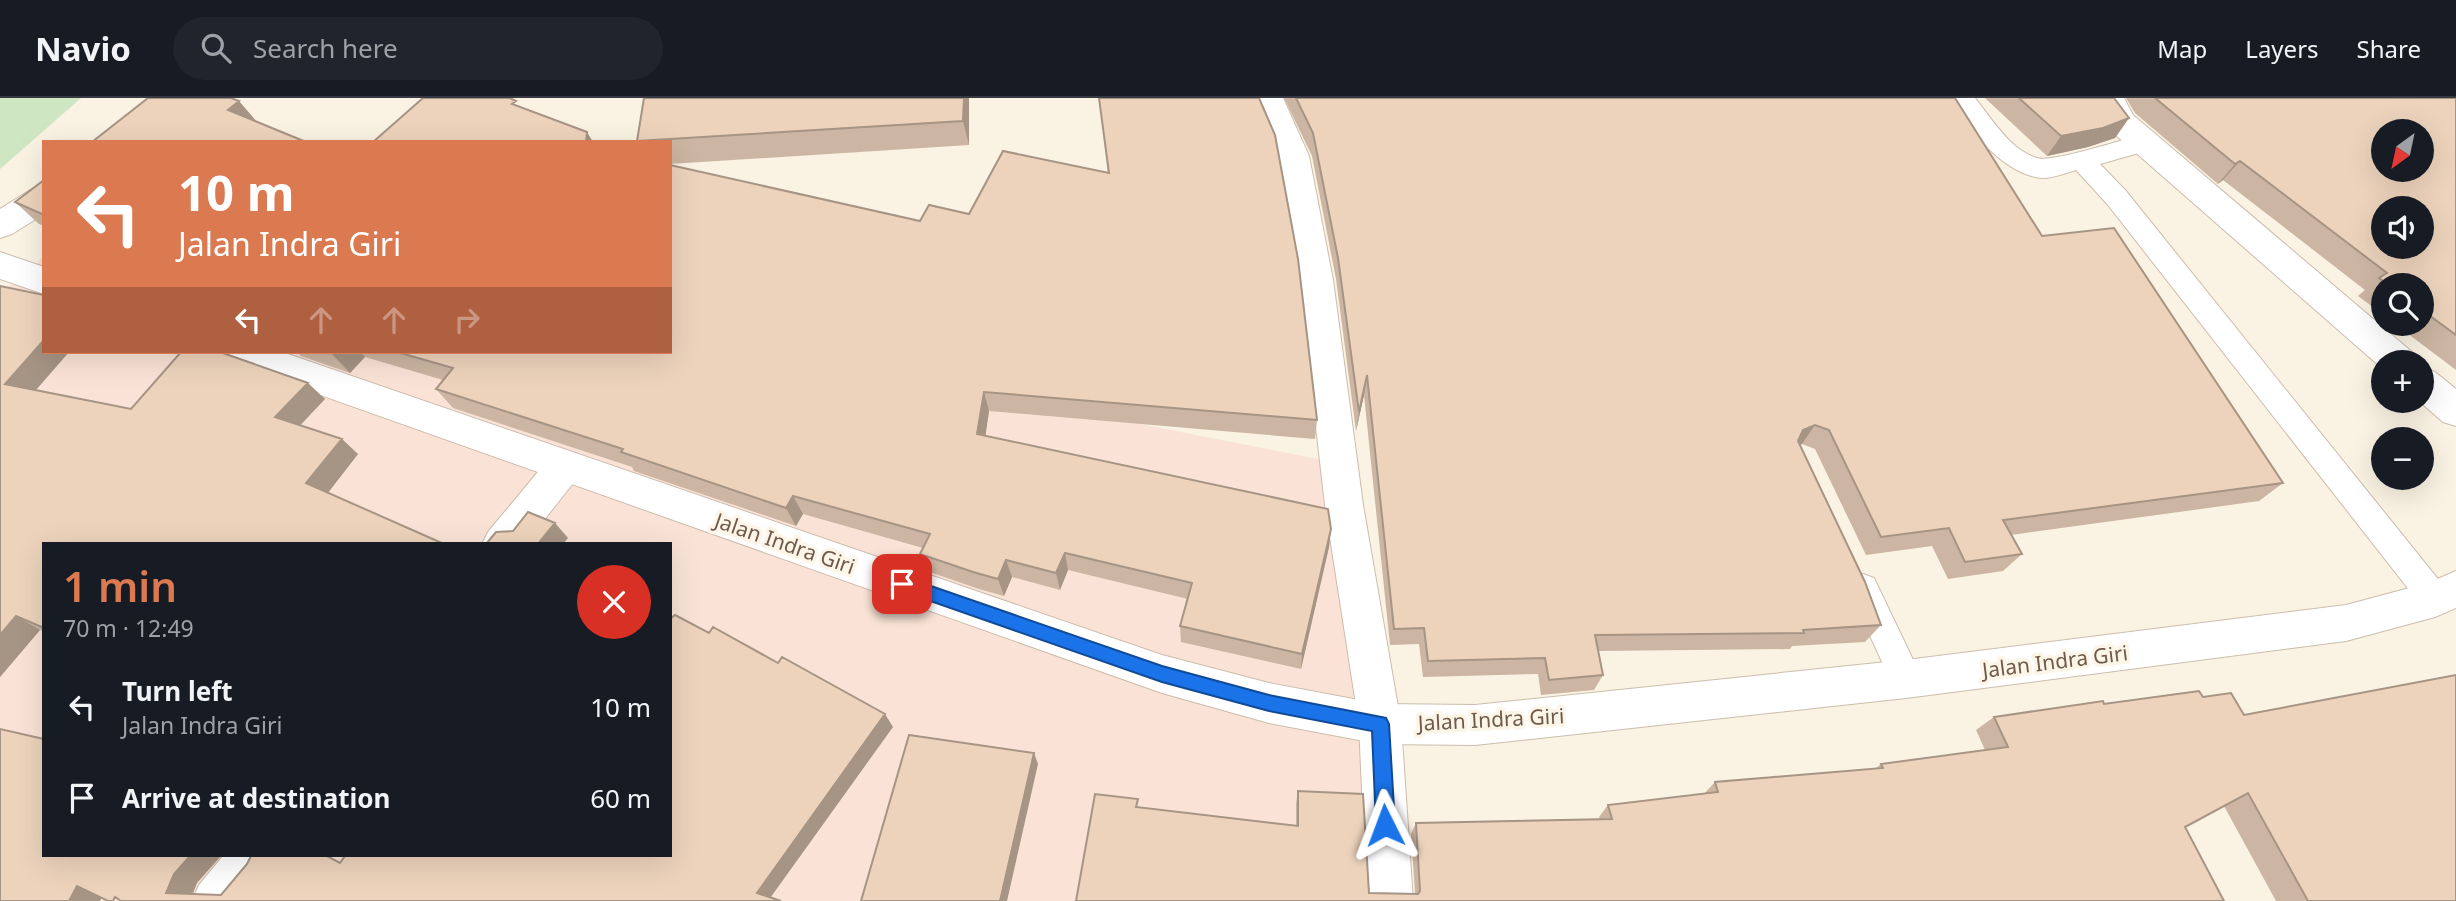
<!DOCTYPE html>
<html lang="en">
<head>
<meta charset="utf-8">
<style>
  :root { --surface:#171b24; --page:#20242c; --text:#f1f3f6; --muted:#9ea1a6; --line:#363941; --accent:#db7950 }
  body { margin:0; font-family:"Noto Sans",sans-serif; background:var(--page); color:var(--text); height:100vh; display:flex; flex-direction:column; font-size:26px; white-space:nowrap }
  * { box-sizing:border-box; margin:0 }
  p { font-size:23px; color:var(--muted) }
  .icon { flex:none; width:38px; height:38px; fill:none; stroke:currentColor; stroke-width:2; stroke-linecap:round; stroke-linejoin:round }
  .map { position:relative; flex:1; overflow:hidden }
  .sheet { position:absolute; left:42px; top:444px; width:630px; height:315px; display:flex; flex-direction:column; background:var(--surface); border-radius:0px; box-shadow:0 7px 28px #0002 }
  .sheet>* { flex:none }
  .guide { position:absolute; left:42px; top:42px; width:630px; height:214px; border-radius:0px; box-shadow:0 7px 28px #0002; background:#db7950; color:#fff; overflow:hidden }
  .needle { width:46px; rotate:213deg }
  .controls { position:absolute; left:2371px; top:21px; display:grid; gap:14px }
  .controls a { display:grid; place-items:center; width:63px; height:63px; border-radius:50%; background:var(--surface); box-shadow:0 7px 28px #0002; font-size:35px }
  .pin { position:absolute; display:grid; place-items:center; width:60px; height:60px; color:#fff; margin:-30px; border-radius:14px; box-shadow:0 4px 10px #0006 }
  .me { position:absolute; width:77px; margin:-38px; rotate:357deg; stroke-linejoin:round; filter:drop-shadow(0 0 5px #0008) }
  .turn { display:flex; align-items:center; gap:24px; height:147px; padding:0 21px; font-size:32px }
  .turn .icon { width:91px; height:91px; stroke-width:2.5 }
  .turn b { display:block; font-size:49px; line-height:60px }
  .lanes { display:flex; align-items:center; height:66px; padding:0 21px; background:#0003; justify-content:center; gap:35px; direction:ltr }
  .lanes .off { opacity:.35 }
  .round { display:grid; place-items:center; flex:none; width:74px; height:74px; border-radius:37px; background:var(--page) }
  .head { display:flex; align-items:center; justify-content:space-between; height:119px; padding:0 21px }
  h1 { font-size:42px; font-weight:600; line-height:52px; color:var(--accent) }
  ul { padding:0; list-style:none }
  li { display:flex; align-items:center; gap:21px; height:91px; padding:0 21px }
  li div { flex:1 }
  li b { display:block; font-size:26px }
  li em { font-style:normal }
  header { display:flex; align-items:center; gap:42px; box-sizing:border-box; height:98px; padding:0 35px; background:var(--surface); border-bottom:2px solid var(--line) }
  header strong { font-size:33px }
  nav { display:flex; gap:38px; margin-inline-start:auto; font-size:24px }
  .search { width:490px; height:63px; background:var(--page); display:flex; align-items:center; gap:18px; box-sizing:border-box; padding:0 24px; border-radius:38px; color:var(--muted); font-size:26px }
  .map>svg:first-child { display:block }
  .commercial { fill:#fae3d6; fill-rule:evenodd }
  .green { fill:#cee6c2 }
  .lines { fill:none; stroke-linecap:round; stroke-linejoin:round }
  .service-casing { stroke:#ccbdad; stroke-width:2 }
  .minor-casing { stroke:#ccbdad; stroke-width:2 }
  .tertiary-casing { stroke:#ccbdad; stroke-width:2 }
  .secondary-casing { stroke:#cfbdaa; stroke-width:2 }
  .service { fill:#fff; fill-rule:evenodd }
  .minor { fill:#fff; fill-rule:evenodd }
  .tertiary { fill:#fff; fill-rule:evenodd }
  .secondary { fill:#fff; fill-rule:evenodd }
  .wall { fill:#ccb5a2 }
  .shaded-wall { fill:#a69484 }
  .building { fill:#edd3bc; stroke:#a69484; stroke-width:2; fill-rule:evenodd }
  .route { fill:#1a73e8; stroke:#114b97; stroke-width:2 }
  .labels { text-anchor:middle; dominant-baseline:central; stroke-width:7; stroke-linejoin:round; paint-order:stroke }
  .street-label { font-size:21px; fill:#6f5a4b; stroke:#fdf6e8 }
</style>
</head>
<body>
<header>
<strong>Navio</strong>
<div class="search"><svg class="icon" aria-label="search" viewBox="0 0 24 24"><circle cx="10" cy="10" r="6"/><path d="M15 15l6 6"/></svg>Search here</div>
<nav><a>Map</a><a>Layers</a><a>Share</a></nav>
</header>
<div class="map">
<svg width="2456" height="803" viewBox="0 0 2456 803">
  <rect width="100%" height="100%" fill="#faf2e2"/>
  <!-- commercial -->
  <path class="commercial" d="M 44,155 L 44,254 L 670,254 L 684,236 L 1338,365 L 1390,803 L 0,803 L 0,192 L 29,178 ZM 44,446 L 670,446 L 670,758 L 44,758 Z"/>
  <!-- green -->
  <path class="green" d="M 0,0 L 81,0 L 0,71 Z"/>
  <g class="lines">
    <defs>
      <path id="service" d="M 1949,0 L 1975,0 C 1992,21 2010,52 2037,60 C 2052,65 2125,41 2144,36 L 2153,39 L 2156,45 L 2153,51 L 2100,66 L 2126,93 L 2446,491 L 2451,501 L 2446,511 L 2435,515 L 2424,511 L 2108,107 L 2076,72 C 2066,75 2053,80 2043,80 C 2005,78 1967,30 1949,0 Z
        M 1863,476 L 1874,480 L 1917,570 L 1922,581 L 1917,592 L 1906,596 L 1895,592 L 1848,490 L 1852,480 Z"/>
      <path id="minor" d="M 1251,0 L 1283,0 L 1309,58 L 1333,182 L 1363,407 L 1401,626 L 1413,803 L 1367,803 L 1359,626 L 1325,407 L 1299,182 L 1277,58 Z
        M 2092,0 L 2124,0 L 2133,17 L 2412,254 L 2417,264 L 2384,264 L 2384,272 L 2111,33 L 2094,9 Z
        M 2422,269 L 2435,274 L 2456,291 L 2456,328 L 2443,324 L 2419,303 L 2422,303 Z
        M 565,352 L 578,357 L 584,368 L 578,379 L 525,446 L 482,446 L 488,434 L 552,357 Z
        M 223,758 L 273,758 L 267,774 L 244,803 L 192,803 L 199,787 Z"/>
      <path id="tertiary" d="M 0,154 L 44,169 L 44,196 L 0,181 Z
        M 222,254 L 282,254 L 1162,557 L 1269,585 L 1380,606 L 1475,607 L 1906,562 L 2346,507 L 2428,485 L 2456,473 L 2456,510 L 2435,519 L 2346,543 L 1906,600 L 1475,647 L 1380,646 L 1269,625 L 1162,595 L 227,264 Z"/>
      <path id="secondary" d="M 44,88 L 44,116 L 12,136 L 0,140 L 0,111 L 32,91 Z"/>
    </defs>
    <!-- service casing -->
    <use href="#service" class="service-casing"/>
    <!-- minor casing -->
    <use href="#minor" class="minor-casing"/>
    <!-- tertiary casing -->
    <use href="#tertiary" class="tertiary-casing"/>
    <!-- secondary casing -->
    <use href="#secondary" class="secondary-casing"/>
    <!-- service -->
    <use href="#service" class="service"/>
    <!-- minor -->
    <use href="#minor" class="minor"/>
    <!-- tertiary -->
    <use href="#tertiary" class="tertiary"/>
    <!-- secondary -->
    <use href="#secondary" class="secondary"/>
  </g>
  <!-- wall -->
  <path class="wall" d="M 644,0 L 969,0 L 969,47 L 670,66 L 670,44 L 637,44 L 637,43 Z
    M 1099,0 L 1259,0 L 1317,322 L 1315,341 L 989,313 L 985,338 L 1331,431 L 1329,449 L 1301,571 L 1181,544 L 1180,528 L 1188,501 L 1068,472 L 1060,492 L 1012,479 L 1004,498 L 979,491 L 927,473 L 920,456 L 923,450 L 803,416 L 796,428 L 634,373 L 632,369 L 453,310 L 436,291 L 443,282 L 365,259 L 350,275 L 301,258 L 297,254 L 670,254 L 920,123 L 969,116 L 1108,75 Z
    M 1284,0 L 1955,0 L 2042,138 L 2283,385 L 2259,403 L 2011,437 L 2022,456 L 2003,473 L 1948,481 L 1932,448 L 1866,457 L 1815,351 L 1802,346 L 1800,347 L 1881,527 L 1865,544 L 1792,548 L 1790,551 L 1598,553 L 1603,577 L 1594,592 L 1541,597 L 1538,576 L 1423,579 L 1419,546 L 1390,547 L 1364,297 L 1356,333 L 1336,181 L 1312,58 Z
    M 1985,0 L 2114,0 L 2129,20 L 2115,40 L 2088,49 L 2047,58 Z
    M 2126,0 L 2456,0 L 2456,272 L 2395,226 L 2422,226 L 2422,187 L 2384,187 L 2384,217 L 2358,198 L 2365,192 L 2223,82 L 2218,86 L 2135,15 Z
    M 44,82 L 44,128 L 39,126 L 15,104 Z
    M 0,188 L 69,254 L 36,292 L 131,311 L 325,301 L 300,327 L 358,356 L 328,394 L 44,446 L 44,533 L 40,532 L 0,579 Z
    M 2203,599 L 2244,617 L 2456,803 L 2276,803 L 2224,708 L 2185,729 L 2224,803 L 1076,803 L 1140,710 L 1296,728 L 1296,705 L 1298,693 L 1369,795 L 1415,795 L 1411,736 L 1416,725 L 1600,721 L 1599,719 L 1608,707 L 1704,696 L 1715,684 L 1875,671 L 1881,666 L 1985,652 L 1976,632 L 1994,619 L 2104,606 Z"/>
  <!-- shaded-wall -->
  <path class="shaded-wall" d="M 964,0 L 969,0 L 969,47 L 963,23 Z
    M 239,3 L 258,25 L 228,12 Z
    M 2129,20 L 2115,40 L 2088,49 L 2047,58 L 2061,38 Z
    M 587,34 L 593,44 L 586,44 Z
    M 2240,63 L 2223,82 L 2218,86 L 2235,66 Z
    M 44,242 L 44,254 L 69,254 L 27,302 L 5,286 Z
    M 332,254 L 360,254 L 365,259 L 350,275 L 331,255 Z
    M 1367,277 L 1364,297 L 1356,333 L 1359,314 Z
    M 308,285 L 325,301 L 292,336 L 275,319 Z
    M 984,294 L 989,313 L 983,355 L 977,336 Z
    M 1815,327 L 1802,346 L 1791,351 L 1803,332 Z
    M 342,341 L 358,356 L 324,400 L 306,385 Z
    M 793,398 L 803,416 L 796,428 L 786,410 Z
    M 555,425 L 568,440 L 563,446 L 538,446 Z
    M 1331,431 L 1329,449 L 1301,571 L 1302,556 Z
    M 1065,455 L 1068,472 L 1060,492 L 1056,475 Z
    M 1006,462 L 1012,479 L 1004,498 L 998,481 Z
    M 16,518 L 40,532 L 0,579 L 0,537 Z
    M 885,616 L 893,629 L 768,803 L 757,795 Z
    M 1034,655 L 1038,666 L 1007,803 L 1000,803 Z
    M 190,758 L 221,758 L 197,785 L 190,803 L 166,795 L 174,776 Z
    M 77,788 L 103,797 L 100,803 L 69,803 Z"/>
  <!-- building -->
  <path class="building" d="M 148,0 L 231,0 L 239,3 L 228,12 L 306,44 L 92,44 Z
    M 423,0 L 510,0 L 516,3 L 512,6 L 587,34 L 586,44 L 373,44 Z
    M 644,0 L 964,0 L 963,23 L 637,43 Z
    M 1099,0 L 1259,0 L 1275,37 L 1298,161 L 1317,322 L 984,294 L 977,336 L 1328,411 L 1331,431 L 1302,556 L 1180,528 L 1192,485 L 1065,455 L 1056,475 L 1006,462 L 998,481 L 973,474 L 920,456 L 930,436 L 793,398 L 786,410 L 621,354 L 623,351 L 436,291 L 453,270 L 397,254 L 670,254 L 670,67 L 920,123 L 929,107 L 969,116 L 1003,53 L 1109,75 Z
    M 1296,0 L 1955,0 L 2042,138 L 2114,130 L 2283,385 L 2003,422 L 2022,456 L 1965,464 L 1949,430 L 1881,439 L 1829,332 L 1815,327 L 1803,332 L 1798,343 L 1865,484 L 1881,527 L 1803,532 L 1804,535 L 1595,537 L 1603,577 L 1549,582 L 1545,560 L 1428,563 L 1424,530 L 1394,531 L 1367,277 L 1359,314 L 1338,160 L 1313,35 Z
    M 2019,0 L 2114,0 L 2129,20 L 2103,30 L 2061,38 Z
    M 2155,0 L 2456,0 L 2456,237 L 2422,212 L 2422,187 L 2389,187 L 2379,180 L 2387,175 L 2240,63 L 2235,66 ZM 2384,33 L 2422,33 L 2422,72 L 2384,72 ZM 2384,110 L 2422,110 L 2422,149 L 2384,149 Z
    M 44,82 L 44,117 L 15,104 Z
    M 0,188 L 44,197 L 44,242 L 5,286 L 131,311 L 181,254 L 220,254 L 308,285 L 275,319 L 342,341 L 306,385 L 444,446 L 44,446 L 44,530 L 16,518 L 0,537 Z
    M 528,414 L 555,425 L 538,446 L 486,446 L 496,434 L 513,433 Z
    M 675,517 L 709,535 L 713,529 L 778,565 L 782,559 L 885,616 L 757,795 L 781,803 L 121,803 L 115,799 L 113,803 L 108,803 L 77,788 L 69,803 L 0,803 L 0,631 L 44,641 L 44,758 L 190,758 L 174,776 L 166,795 L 221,797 L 247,766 L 251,758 L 327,758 L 340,765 L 345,758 L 670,758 L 670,521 Z
    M 2456,577 L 2456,803 L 2308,803 L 2248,695 L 2185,729 L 2224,803 L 1076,803 L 1095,696 L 1138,701 L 1136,709 L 1298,728 L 1298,693 L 1363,696 L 1369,795 L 1418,796 L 1420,793 L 1416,725 L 1612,721 L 1608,707 L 1718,694 L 1715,684 L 1883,670 L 1881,666 L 2008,649 L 1994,619 L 2103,603 L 2104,606 L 2199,593 L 2203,599 L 2231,595 L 2244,617 Z
    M 909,637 L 1034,655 L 1000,803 L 861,803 Z"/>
  <!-- route -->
  <path class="route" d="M 902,478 L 1162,568 L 1269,597 L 1386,620 L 1389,626 L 1395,727 L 1392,734 L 1385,736 L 1379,734 L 1376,727 L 1372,633 L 1269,613 L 1162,584 L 896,491 L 894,486 L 896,480 Z"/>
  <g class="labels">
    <!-- street labels -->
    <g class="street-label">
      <text transform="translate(785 445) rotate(19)">Jalan Indra Giri</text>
      <text transform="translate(2055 563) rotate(-7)">Jalan Indra Giri</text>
      <text transform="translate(1491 621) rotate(-3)">Jalan Indra Giri</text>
    </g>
  </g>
</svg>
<div class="controls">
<a><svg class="needle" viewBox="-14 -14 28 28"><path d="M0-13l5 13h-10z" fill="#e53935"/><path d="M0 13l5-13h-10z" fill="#9ea1a6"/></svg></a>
<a><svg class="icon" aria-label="sound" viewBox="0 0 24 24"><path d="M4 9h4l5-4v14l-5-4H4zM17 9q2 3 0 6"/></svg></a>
<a><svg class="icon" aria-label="search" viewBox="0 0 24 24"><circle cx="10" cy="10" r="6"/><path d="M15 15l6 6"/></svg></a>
<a>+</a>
<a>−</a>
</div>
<div class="pin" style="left:902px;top:486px;background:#d93025"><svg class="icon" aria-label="arrive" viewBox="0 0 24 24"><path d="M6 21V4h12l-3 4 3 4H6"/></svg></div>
<svg class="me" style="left:1385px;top:727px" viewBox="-20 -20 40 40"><path d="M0-17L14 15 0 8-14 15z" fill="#1a73e8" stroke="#fff" stroke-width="4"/></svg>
<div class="guide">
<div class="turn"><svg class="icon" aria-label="left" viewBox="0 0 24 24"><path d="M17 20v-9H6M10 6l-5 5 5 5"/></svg><div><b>10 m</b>Jalan Indra Giri</div></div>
<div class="lanes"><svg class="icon" aria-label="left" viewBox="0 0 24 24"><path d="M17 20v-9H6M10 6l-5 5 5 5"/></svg><svg class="icon off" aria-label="ahead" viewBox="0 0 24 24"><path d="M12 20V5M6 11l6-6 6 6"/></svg><svg class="icon off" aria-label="ahead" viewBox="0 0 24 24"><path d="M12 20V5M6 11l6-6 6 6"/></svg><svg class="icon off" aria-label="right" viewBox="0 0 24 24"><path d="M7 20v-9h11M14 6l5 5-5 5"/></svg></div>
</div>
<section class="sheet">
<div class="head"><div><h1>1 min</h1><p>70 m · 12:49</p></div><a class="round" style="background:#d93025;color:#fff"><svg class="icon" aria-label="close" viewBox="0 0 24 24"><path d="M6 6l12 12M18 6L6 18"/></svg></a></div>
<ul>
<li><svg class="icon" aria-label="left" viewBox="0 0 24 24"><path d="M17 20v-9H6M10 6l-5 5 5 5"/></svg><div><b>Turn left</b><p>Jalan Indra Giri</p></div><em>10 m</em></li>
<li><svg class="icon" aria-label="arrive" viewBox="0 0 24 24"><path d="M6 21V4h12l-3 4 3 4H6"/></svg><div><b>Arrive at destination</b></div><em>60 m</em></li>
</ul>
</section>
</div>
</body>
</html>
